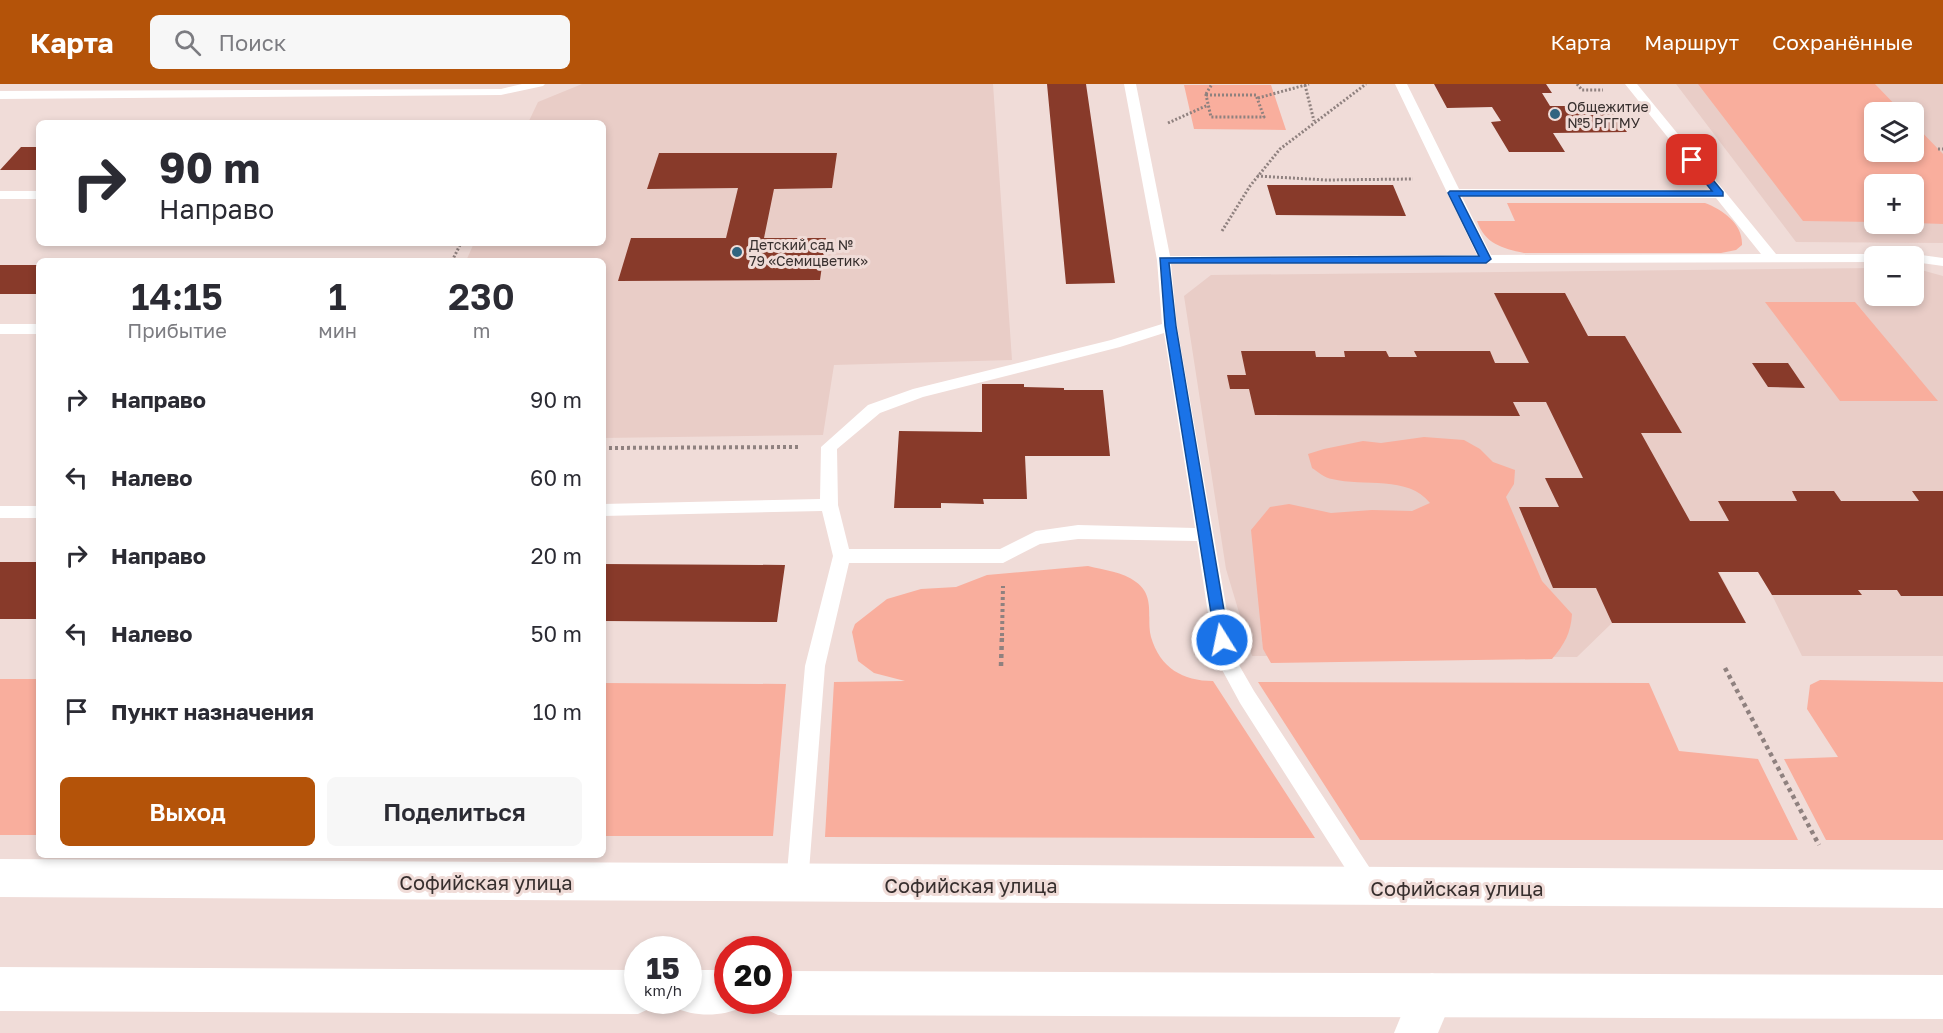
<!DOCTYPE html>
<html lang="ru">
<head>
<meta charset="utf-8">
<style>
  :root { --surface:#fff; --page:#f7f7f7; --text:#2b2b33; --muted:#7c7c81; --accent:#b45309 }
  body { margin:0; font-family:"Golos Text",sans-serif; background:var(--page); color:var(--text); height:100vh; display:flex; flex-direction:column; font-size:22px; white-space:nowrap }
  * { box-sizing:border-box; margin:0 }
  p { font-size:20px; color:var(--muted) }
  .icon { flex:none; width:33px; height:33px; fill:none; stroke:currentColor; stroke-width:2; stroke-linecap:round; stroke-linejoin:round }
  .map { position:relative; flex:1; overflow:hidden }
  .side { position:absolute; left:36px; top:174px; width:570px; height:600px; display:flex; flex-direction:column; background:var(--surface); border-radius:9px; box-shadow:0 3px 9px #0003 }
  .side>* { flex:none }
  .hud { position:absolute; left:36px; top:36px; width:570px; height:126px; border-radius:9px; box-shadow:0 3px 9px #0003; background:#fff; color:var(--text); overflow:hidden }
  .fabs { position:absolute; left:1864px; top:18px; display:grid; gap:12px }
  .fabs a { display:grid; place-items:center; width:60px; height:60px; border-radius:9px; background:var(--surface); box-shadow:0 3px 9px #0003; font-size:30px }
  .speed { position:absolute; left:624px; top:852px; display:flex; gap:12px; font-size:30px; font-weight:700; text-align:center }
  .speed>* { display:grid; place-content:center; width:78px; height:78px; border-radius:50%; background:var(--surface); box-shadow:0 3px 9px #0003; line-height:1 }
  .speed small { font-size:15px; font-weight:400 }
  .speed .limit { border:9px solid #d22; background:#fff; color:#111 }
  .pin { position:absolute; display:grid; place-items:center; width:51px; height:51px; color:#fff; margin:-26px; border-radius:12px; box-shadow:0 3px 9px #0006 }
  .me { position:absolute; width:66px; margin:-33px; rotate:350deg; stroke-linejoin:round; filter:drop-shadow(0 0 4px #0008) }
  .turn { display:flex; align-items:center; gap:21px; height:126px; padding:0 24px; font-size:27px }
  .turn .icon { width:78px; height:78px; stroke-width:2.5 }
  .turn b { display:block; font-size:42px; line-height:51px }
  .eta { display:flex; justify-content:space-evenly; align-items:center; height:102px; text-align:center }
  .eta b { font-size:36px; font-weight:600; line-height:42px }
  .action { display:flex; gap:12px; margin-top:auto; padding:12px 24px }
  .action a { flex:1; height:69px; border-radius:9px; background:var(--accent); color:#fff; font-size:24px; font-weight:600; line-height:69px; text-align:center }
  .action a+a { background:var(--page); color:var(--text) }
  ul { padding:0; list-style:none }
  li { display:flex; align-items:center; gap:18px; height:78px; padding:0 24px }
  li div { flex:1 }
  li b { display:block; font-size:22px }
  li em { font-style:normal }
  header { display:flex; align-items:center; gap:36px; box-sizing:border-box; height:84px; padding:0 30px; background:var(--accent); color:#fff }
  header strong { font-size:28px }
  nav { display:flex; gap:33px; margin-inline-start:auto; font-size:21px }
  .search { width:420px; height:54px; background:var(--page); display:flex; align-items:center; gap:15px; box-sizing:border-box; padding:0 21px; border-radius:9px; color:var(--muted); font-size:22px }
  .map>svg:first-child { display:block }
  .built { fill:#e9cdc7; fill-rule:evenodd }
  .green { fill:#f9ae9d }
  .building { fill:#883a2a }
  .lines { fill:none; stroke-linecap:round; stroke-linejoin:round }
  .path-far2 { stroke:#8f817f; stroke-width:3; stroke-dasharray:2 2; stroke-linecap:butt }
  .path-far1 { stroke:#8f817f; stroke-width:4; stroke-dasharray:3 3; stroke-linecap:butt }
  .path { stroke:#8f817f; stroke-width:4.5; stroke-dasharray:4 4; stroke-linecap:butt }
  .lane { fill:#fff; fill-rule:evenodd }
  .street { fill:#fff; fill-rule:evenodd }
  .primary { fill:#fff; fill-rule:evenodd }
  .route { fill:#1a73e8; stroke:#114b97; stroke-width:1.5 }
  .poi-dot { fill:#306480; stroke:#f0dcd8; stroke-width:2 }
  .labels { text-anchor:middle; dominant-baseline:central; stroke-width:6; stroke-linejoin:round; paint-order:stroke }
  .far-poi-label { font-size:14px; fill:#372f2e; stroke:#f0dcd8; text-anchor:start }
  .near-street-label { font-size:20px; fill:#372f2e; stroke:#f0dcd8 }
</style>
</head>
<body>
<header>
<strong>Карта</strong>
<div class="search"><svg class="icon" aria-label="search" viewBox="0 0 24 24"><circle cx="10" cy="10" r="6"/><path d="M15 15l6 6"/></svg>Поиск</div>
<nav><a>Карта</a><a>Маршрут</a><a>Сохранённые</a></nav>
</header>
<div class="map">
<svg width="1943" height="949" viewBox="0 0 1943 949">
  <rect width="100%" height="100%" fill="#f0dcd8"/>
  <!-- built -->
  <path class="built" d="M 582,0 L 993,0 L 1012,276 L 834,281 L 823,351 L 603,354 L 603,177 L 466,177 L 474,159 L 603,159 L 603,39 L 528,39 L 538,18 Z
    M 1676,0 L 1943,0 L 1943,159 L 1796,158 ZM 1875,28 L 1914,28 L 1914,68 L 1875,68 ZM 1875,100 L 1914,100 L 1914,140 L 1875,140 Z
    M 1875,184 L 1875,212 L 1914,212 L 1914,184 L 1943,192 L 1943,572 L 1802,572 L 1772,511 L 1758,488 L 1719,488 L 1746,539 L 1612,539 L 1577,573 L 1252,572 L 1226,485 L 1184,212 L 1211,191 Z"/>
  <!-- green -->
  <path class="green" d="M 1698,0 L 1875,0 L 1902,28 L 1875,28 L 1875,68 L 1914,68 L 1914,40 L 1943,70 L 1943,140 L 1914,139 L 1914,100 L 1875,100 L 1875,138 L 1803,137 Z
    M 1184,1 L 1271,1 L 1286,46 L 1194,45 Z
    M 1507,119 L 1705,119 C 1723,126 1743,140 1742,161 L 1736,166 L 1721,169 L 1524,169 C 1502,164 1485,160 1477,137 L 1515,137 Z
    M 1765,218 L 1855,218 L 1938,317 L 1840,317 Z
    M 1424,353 L 1464,356 L 1480,365 L 1493,378 L 1515,386 L 1514,400 L 1506,413 L 1542,497 L 1572,530 C 1571,549 1564,561 1552,575 L 1271,579 L 1263,565 L 1251,446 L 1270,423 L 1289,420 L 1331,429 L 1372,426 L 1412,427 L 1430,419 C 1408,391 1364,403 1332,395 C 1325,394 1318,388 1312,384 L 1308,370 L 1324,365 L 1363,357 L 1381,359 Z
    M 1088,482 C 1104,486 1123,488 1136,498 C 1156,512 1146,535 1151,553 C 1160,584 1183,597 1213,597 L 1315,754 L 825,753 L 834,598 L 905,597 L 874,589 L 858,577 L 852,548 L 855,540 L 887,515 L 921,505 L 956,503 L 987,491 Z
    M 0,595 L 39,595 L 39,751 L 0,751 Z
    M 1820,596 L 1943,598 L 1943,756 L 1826,756 L 1784,675 L 1838,673 L 1807,625 L 1810,601 Z
    M 1258,598 L 1649,599 L 1679,667 L 1758,675 L 1798,756 L 1360,756 Z
    M 603,599 L 786,600 L 773,752 L 603,752 Z"/>
  <!-- building -->
  <path class="building" d="M 1047,0 L 1086,0 L 1115,199 L 1066,200 Z
    M 1434,0 L 1546,0 L 1552,9 L 1542,9 L 1550,22 L 1607,22 L 1627,48 L 1553,49 L 1565,68 L 1509,68 L 1491,38 L 1501,37 L 1492,23 L 1447,24 Z
    M 21,63 L 39,63 L 39,86 L 0,86 Z
    M 659,69 L 837,69 L 832,104 L 774,105 L 764,154 L 826,154 L 820,196 L 618,197 L 631,154 L 726,154 L 738,104 L 647,105 Z
    M 1267,101 L 1393,101 L 1406,132 L 1276,131 Z
    M 0,181 L 39,181 L 39,210 L 0,210 Z
    M 1494,209 L 1565,209 L 1588,252 L 1625,252 L 1682,349 L 1641,349 L 1690,437 L 1729,437 L 1718,417 L 1797,417 L 1792,407 L 1834,407 L 1841,417 L 1919,417 L 1912,407 L 1943,407 L 1943,512 L 1901,512 L 1897,506 L 1858,506 L 1862,511 L 1772,511 L 1758,488 L 1718,488 L 1746,539 L 1612,539 L 1596,504 L 1553,504 L 1519,423 L 1559,423 L 1545,394 L 1583,394 L 1546,318 L 1513,318 L 1520,332 L 1255,331 L 1249,305 L 1230,305 L 1227,291 L 1246,291 L 1241,267 L 1315,267 L 1316,273 L 1345,273 L 1344,267 L 1386,267 L 1389,273 L 1417,273 L 1414,267 L 1490,267 L 1495,279 L 1529,279 Z
    M 1752,279 L 1788,279 L 1805,304 L 1768,303 Z
    M 982,300 L 1024,300 L 1024,303 L 1064,304 L 1064,306 L 1103,306 L 1110,372 L 1025,372 L 1027,415 L 983,415 L 984,420 L 941,419 L 941,424 L 894,424 L 899,347 L 982,348 Z
    M 0,478 L 39,478 L 39,535 L 0,535 Z
    M 603,480 L 785,481 L 777,538 L 603,537 Z"/>
  <g class="lines">
    <!-- path-far2 -->
    <path class="path-far2" d="M 1577,0 L 1582,6 L 1603,6
      M 1305,1 L 1314,37
      M 1206,10 L 1212,0
      M 1206,11 L 1256,11 L 1264,33 L 1211,33 Z
      M 1258,14 L 1309,0
      M 1168,39 L 1208,21
      M 1938,65 L 1943,65
      M 1257,92 L 1326,96 L 1413,95
      M 1222,147 L 1250,102 L 1280,65 L 1366,0
      M 452,177 L 461,159"/>
    <!-- path-far1 -->
    <path class="path-far1" d="M 603,364 L 798,363
      M 1002,552 L 1003,502"/>
    <!-- path -->
    <path class="path" d="M 1001,582 L 1002,550
      M 1725,584 L 1819,761"/>
    <!-- lane -->
    <path class="lane" d="M 522,0 L 545,0 L 543,2 L 501,11 L 0,15 L 0,7 L 501,5 Z
      M 1124,0 L 1136,0 L 1170,172 L 1477,171 L 1395,0 L 1407,0 L 1459,105 L 1710,106 L 1625,0 L 1637,0 L 1776,170 L 1875,170 L 1881,172 L 1875,172 L 1875,178 L 1171,180 L 1177,242 L 1232,556 L 1239,581 L 1254,607 L 1377,795 L 1380,802 L 1377,809 L 1369,813 L 1361,809 L 1240,619 L 1220,582 L 1212,556 L 1197,457 L 1078,455 L 1040,460 L 1003,479 L 849,479 L 825,582 L 808,800 L 805,807 L 797,811 L 789,807 L 786,800 L 805,582 L 833,472 L 822,427 L 603,432 L 603,420 L 820,415 L 821,363 L 868,321 L 913,305 L 1111,256 L 1162,240 L 1157,176 ZM 1462,113 L 1716,114 L 1761,170 L 1491,171 ZM 1164,249 L 1195,444 L 1078,441 L 1036,447 L 1000,465 L 849,465 L 838,421 L 837,365 L 880,329 L 923,313 L 1120,263 Z
      M 0,107 L 39,107 L 39,115 L 0,115 Z
      M 1914,170 L 1943,174 L 1943,182 L 1914,178 L 1914,172 L 1908,172 Z
      M 0,240 L 39,240 L 39,250 L 0,250 Z
      M 0,422 L 39,422 L 39,434 L 0,434 Z"/>
    <!-- street -->
    <path class="street" d="M 1432,889 L 1448,895 L 1454,911 L 1438,949 L 1394,949 L 1416,895 Z"/>
    <!-- primary -->
    <path class="primary" d="M 0,775 L 1943,786 L 1943,824 L 0,813 Z
      M 0,883 L 638,886 L 638,916 L 656,916 L 653,923 L 638,930 L 0,927 Z
      M 688,886 L 728,886 L 728,916 L 746,916 L 743,923 C 721,933 695,933 673,923 L 670,916 L 688,916 Z
      M 778,887 L 1943,891 L 1943,935 L 778,931 L 763,924 L 759,916 L 778,916 Z"/>
  </g>
  <!-- route -->
  <path class="route" d="M 1692,73 L 1695,74 L 1723,108 L 1723,112 L 1459,112 L 1491,175 L 1486,179 L 1169,179 L 1176,242 L 1229,556 L 1227,560 L 1216,560 L 1165,242 L 1160,174 L 1479,172 L 1448,109 L 1450,107 L 1712,107 L 1687,76 Z"/>
  <!-- markers -->
  <g class="poi-dot">
    <circle cx="1555" cy="30" r="6"/>
    <circle cx="737" cy="168" r="6"/>
  </g>
  <g class="labels">
    <!-- far-poi labels -->
    <g class="far-poi-label">
      <text x="1567" y="22">Общежитие<tspan x="1567" dy="16">№5 РГГМУ</tspan></text>
      <text x="749" y="160">Детский сад №<tspan x="749" dy="16">79 «Семицветик»</tspan></text>
    </g>
    <!-- near-street labels -->
    <g class="near-street-label">
      <text x="486" y="798">Софийская улица</text>
      <text x="971" y="801">Софийская улица</text>
      <text x="1457" y="804">Софийская улица</text>
    </g>
  </g>
</svg>
<div class="fabs">
<a><svg class="icon" aria-label="layers" viewBox="0 0 24 24"><path d="M12 4l9 5-9 5-9-5zM3 14l9 5 9-5"/></svg></a>
<a>+</a>
<a>−</a>
</div>
<div class="speed"><div>15<small>km/h</small></div><div class="limit">20</div></div>
<div class="pin" style="left:1692px;top:76px;background:#d93025"><svg class="icon" aria-label="arrive" viewBox="0 0 24 24"><path d="M6 21V4h12l-3 4 3 4H6"/></svg></div>
<svg class="me" style="left:1222px;top:556px" viewBox="-20 -20 40 40"><circle r="17" fill="#1a73e8" stroke="#fff" stroke-width="3"/><path d="M0-11L8 9 0 5-8 9z" fill="#fff"/></svg>
<div class="hud">
<div class="turn"><svg class="icon" aria-label="right" viewBox="0 0 24 24"><path d="M7 20v-9h11M14 6l5 5-5 5"/></svg><div><b>90 m</b>Направо</div></div>
</div>
<section class="side">
<div class="eta">
<div><b>14:15</b><p>Прибытие</p></div>
<div><b>1</b><p>мин</p></div>
<div><b>230</b><p>m</p></div>
</div>
<ul>
<li><svg class="icon" aria-label="right" viewBox="0 0 24 24"><path d="M7 20v-9h11M14 6l5 5-5 5"/></svg><div><b>Направо</b></div><em>90 m</em></li>
<li><svg class="icon" aria-label="left" viewBox="0 0 24 24"><path d="M17 20v-9H6M10 6l-5 5 5 5"/></svg><div><b>Налево</b></div><em>60 m</em></li>
<li><svg class="icon" aria-label="right" viewBox="0 0 24 24"><path d="M7 20v-9h11M14 6l5 5-5 5"/></svg><div><b>Направо</b></div><em>20 m</em></li>
<li><svg class="icon" aria-label="left" viewBox="0 0 24 24"><path d="M17 20v-9H6M10 6l-5 5 5 5"/></svg><div><b>Налево</b></div><em>50 m</em></li>
<li><svg class="icon" aria-label="arrive" viewBox="0 0 24 24"><path d="M6 21V4h12l-3 4 3 4H6"/></svg><div><b>Пункт назначения</b></div><em>10 m</em></li>
</ul>
<div class="action"><a>Выход</a><a>Поделиться</a></div>
</section>
</div>
</body>
</html>
